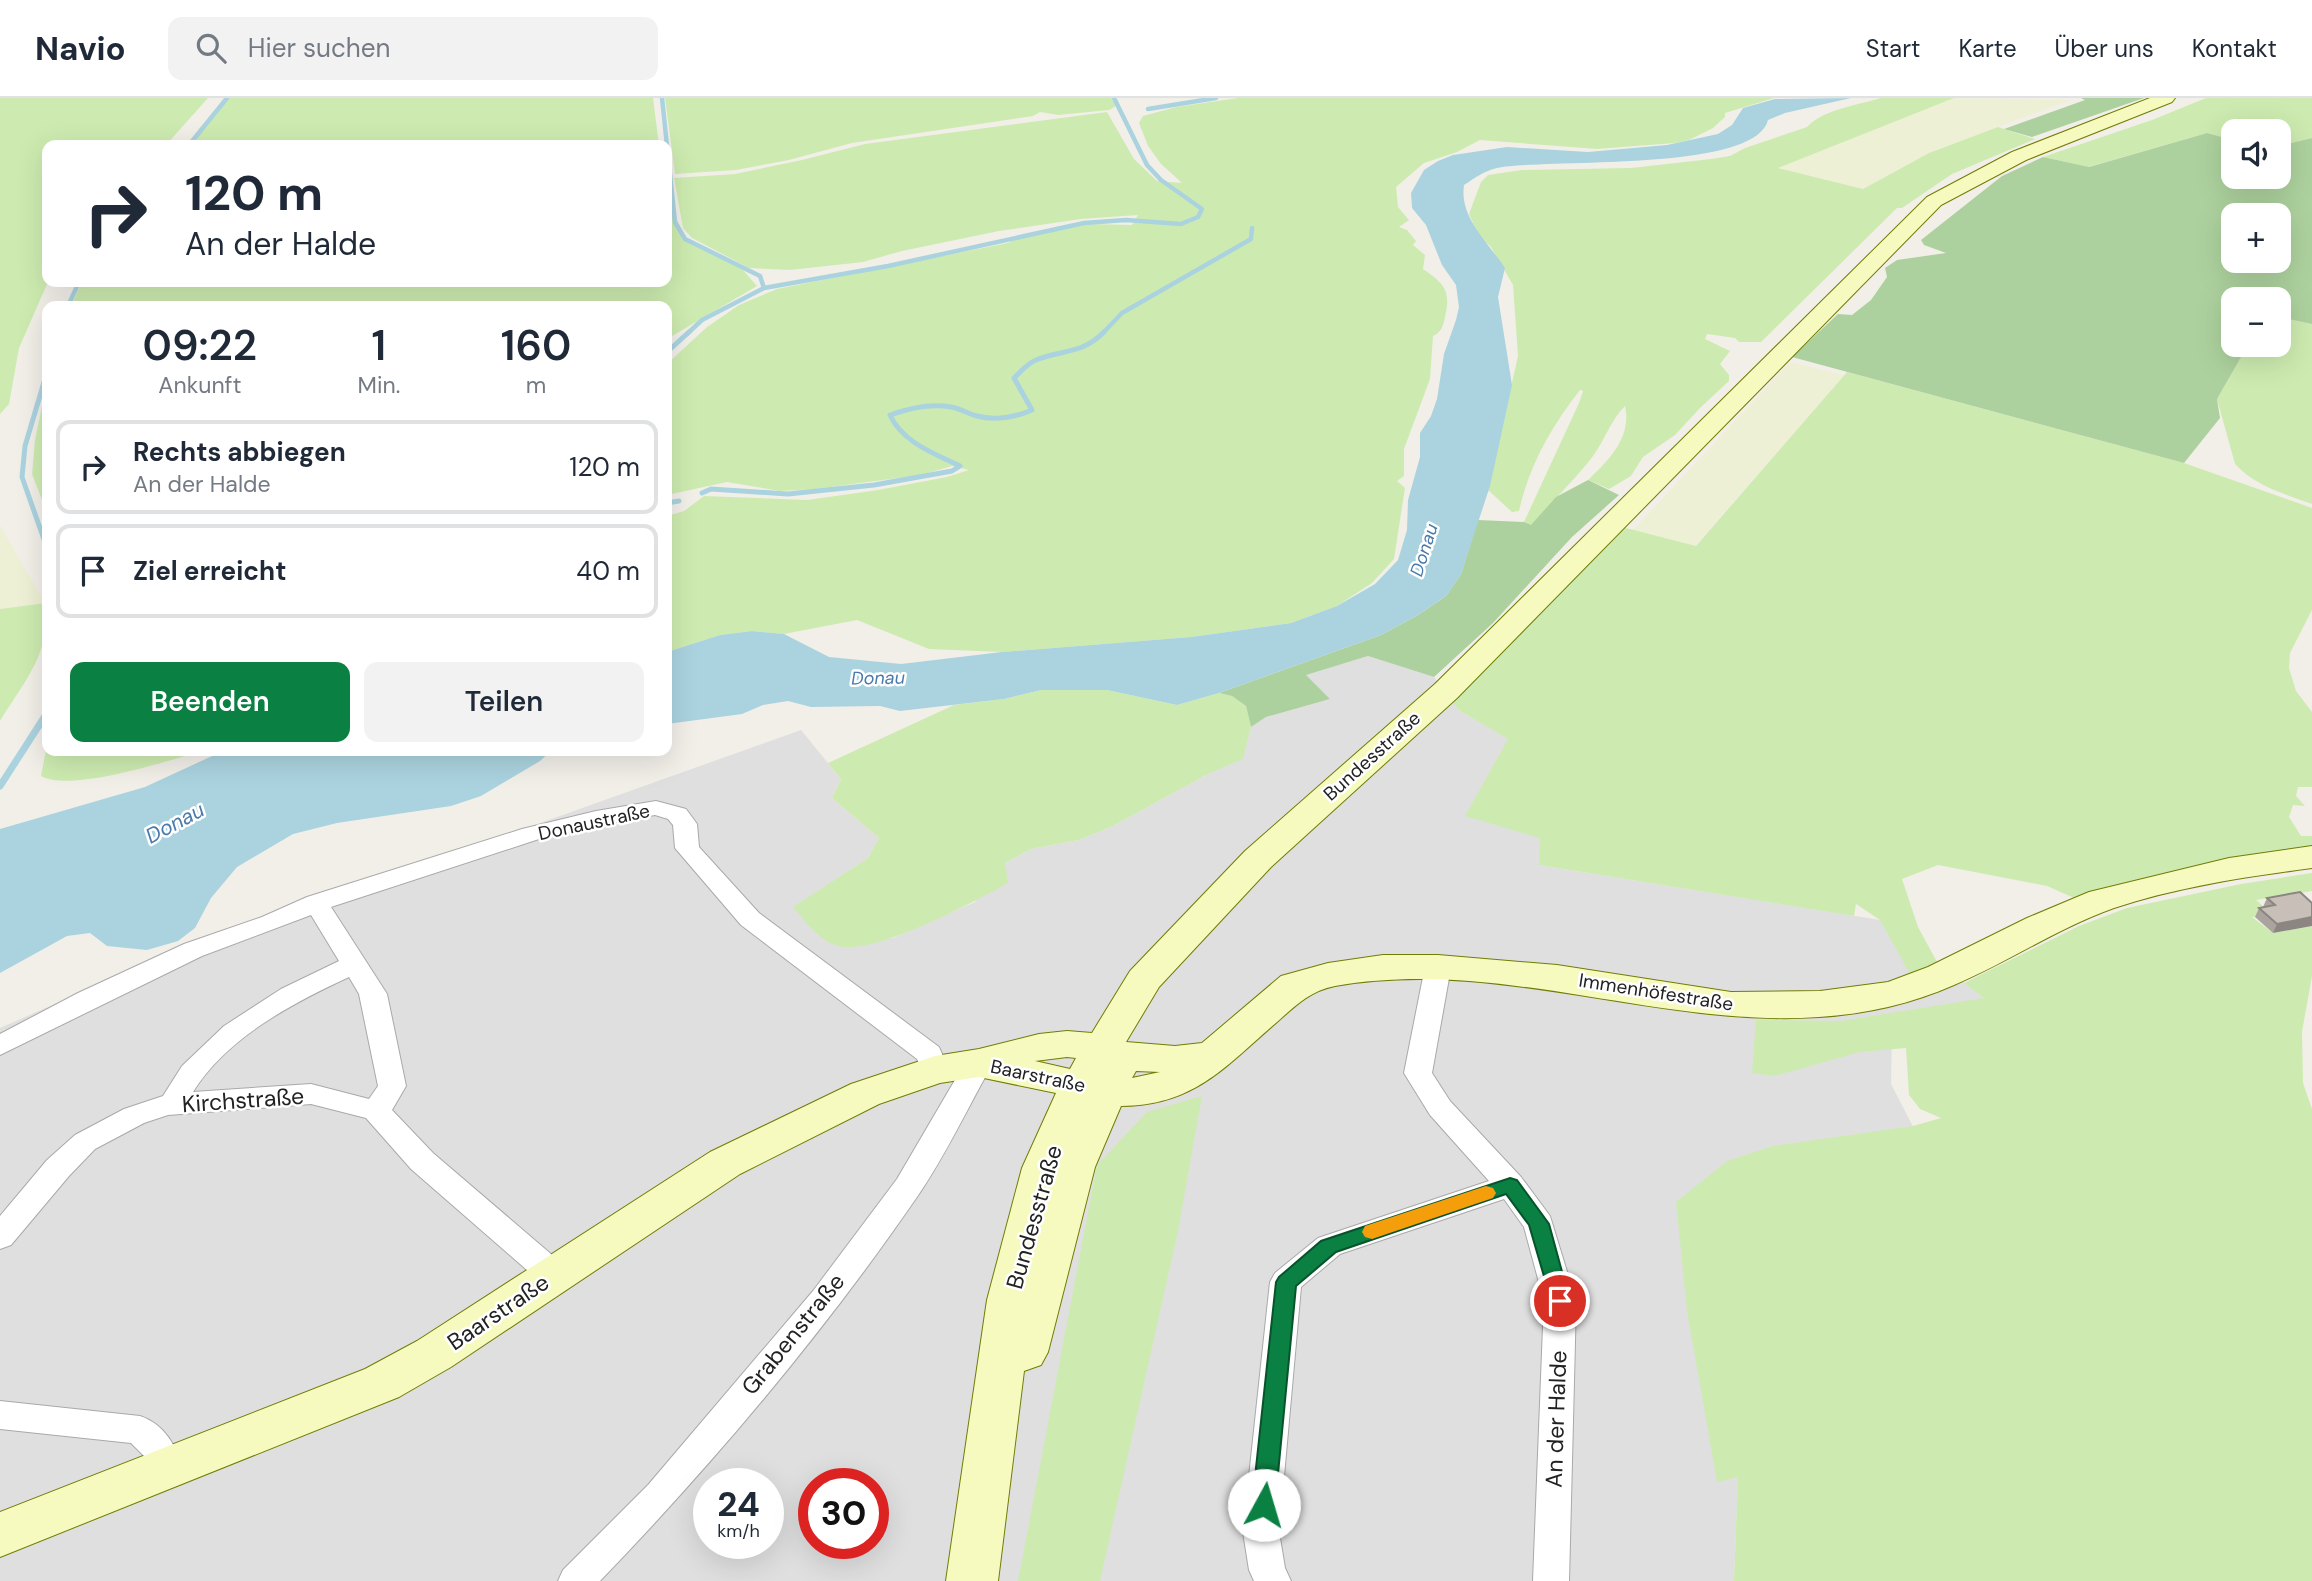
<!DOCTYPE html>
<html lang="de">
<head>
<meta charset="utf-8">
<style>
  :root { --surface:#fff; --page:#f2f2f3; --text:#1f2937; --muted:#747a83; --line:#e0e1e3; --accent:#0b8043 }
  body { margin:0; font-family:"DM Sans",sans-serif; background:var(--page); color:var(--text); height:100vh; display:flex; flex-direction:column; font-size:26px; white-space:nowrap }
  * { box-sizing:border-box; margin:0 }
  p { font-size:23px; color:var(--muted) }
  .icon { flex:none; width:38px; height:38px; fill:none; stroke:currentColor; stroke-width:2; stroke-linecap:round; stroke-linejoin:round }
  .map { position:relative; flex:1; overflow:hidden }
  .drawer { position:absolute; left:42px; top:203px; width:630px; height:455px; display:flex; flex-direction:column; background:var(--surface); border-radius:14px; box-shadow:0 7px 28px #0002 }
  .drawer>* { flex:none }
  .banner { position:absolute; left:42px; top:42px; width:630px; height:147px; border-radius:14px; box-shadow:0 7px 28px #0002; background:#fff; color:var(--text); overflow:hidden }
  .buttons { position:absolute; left:2221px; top:21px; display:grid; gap:14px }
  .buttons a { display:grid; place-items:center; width:70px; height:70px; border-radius:14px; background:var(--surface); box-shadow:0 7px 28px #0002; font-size:35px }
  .speed { position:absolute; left:693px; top:1370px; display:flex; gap:14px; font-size:35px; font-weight:700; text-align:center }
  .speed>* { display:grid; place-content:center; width:91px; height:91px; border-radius:50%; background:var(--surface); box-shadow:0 7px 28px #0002; line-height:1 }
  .speed small { font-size:18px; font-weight:400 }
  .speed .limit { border:10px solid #d22; background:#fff; color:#111 }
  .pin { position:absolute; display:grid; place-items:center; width:60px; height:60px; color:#fff; margin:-30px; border:4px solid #fff; border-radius:50%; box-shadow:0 2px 7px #0007 }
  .me { position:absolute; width:77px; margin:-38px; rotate:6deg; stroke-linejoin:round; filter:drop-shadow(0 0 5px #0008) }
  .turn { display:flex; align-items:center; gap:24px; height:147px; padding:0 28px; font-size:32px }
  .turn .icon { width:91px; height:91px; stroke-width:2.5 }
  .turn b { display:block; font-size:49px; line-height:60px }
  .eta { display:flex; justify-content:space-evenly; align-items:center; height:119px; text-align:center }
  .eta b { font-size:42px; font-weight:600; line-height:49px }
  .action { display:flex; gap:14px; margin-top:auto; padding:14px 28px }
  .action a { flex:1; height:80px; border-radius:14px; background:var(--accent); color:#fff; font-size:28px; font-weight:600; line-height:80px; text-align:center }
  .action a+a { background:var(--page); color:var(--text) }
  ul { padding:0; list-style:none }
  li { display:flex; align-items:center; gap:21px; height:94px; margin:0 14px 10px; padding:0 14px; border:4px solid var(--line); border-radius:14px }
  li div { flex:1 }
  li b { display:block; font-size:26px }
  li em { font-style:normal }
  header { display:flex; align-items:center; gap:42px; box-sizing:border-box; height:98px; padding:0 35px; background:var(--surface); border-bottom:2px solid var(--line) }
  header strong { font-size:33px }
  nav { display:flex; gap:38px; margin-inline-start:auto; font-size:24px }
  .search { width:490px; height:63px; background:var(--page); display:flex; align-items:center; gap:18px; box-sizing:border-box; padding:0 24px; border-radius:14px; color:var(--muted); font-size:26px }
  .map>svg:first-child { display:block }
  .residential { fill:#e0dfdf; fill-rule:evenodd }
  .farmland { fill:#eef0d5 }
  .grass { fill:#cdebb0 }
  .forest { fill:#add19e; fill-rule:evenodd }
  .water { fill:#aad3df }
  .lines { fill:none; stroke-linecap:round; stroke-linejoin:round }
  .stream-far2 { stroke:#aad3df; stroke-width:4.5 }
  .stream-far1 { stroke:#aad3df; stroke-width:5 }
  .stream { stroke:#aad3df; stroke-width:7 }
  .street-casing { stroke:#a9a9a9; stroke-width:2 }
  .secondary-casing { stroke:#707d05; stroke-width:2 }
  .street { fill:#fff; fill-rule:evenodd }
  .secondary { fill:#f7fabf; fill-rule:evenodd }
  .wall { fill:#aba49e }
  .shaded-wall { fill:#8b8681 }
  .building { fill:#c7bfb8; stroke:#8b8681; stroke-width:2 }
  .route { fill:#0b8043; stroke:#07532c; stroke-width:2 }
  .slow { fill:#f59e0b }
  .labels { text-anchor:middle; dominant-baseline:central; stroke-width:5; stroke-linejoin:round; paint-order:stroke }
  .far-water-label { font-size:18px; font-style:italic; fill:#4a7aab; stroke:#fff }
  .street-label { font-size:19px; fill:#222; stroke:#fff }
  .water-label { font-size:21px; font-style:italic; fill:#4a7aab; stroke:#fff }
  .near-street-label { font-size:23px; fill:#222; stroke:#fff }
</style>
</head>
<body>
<header>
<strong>Navio</strong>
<div class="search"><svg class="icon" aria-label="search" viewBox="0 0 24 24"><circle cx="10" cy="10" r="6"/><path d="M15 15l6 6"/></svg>Hier suchen</div>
<nav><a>Start</a><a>Karte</a><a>Über uns</a><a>Kontakt</a></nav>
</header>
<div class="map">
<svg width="2312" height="1483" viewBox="0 0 2312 1483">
  <rect width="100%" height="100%" fill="#f2efe9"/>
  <!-- residential -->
  <path class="residential" d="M 1368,558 L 1434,579 L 1460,613 L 1509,641 L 1541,741 L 1539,767 L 1880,822 L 1985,900 L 1892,931 L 1891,986 L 1921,1044 L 1750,1086 L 1734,1483 L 0,1483 L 0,930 L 153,863 L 801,632 L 841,681 L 832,700 L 879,740 L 868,760 L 794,809 L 893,840 L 975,804 L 1005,765 L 1031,751 L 1079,742 L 1113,728 L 1208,676 L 1242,661 L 1251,629 L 1266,619 L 1330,601 L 1305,577 ZM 709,1386 L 768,1386 L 768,1446 L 709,1446 ZM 814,1386 L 873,1386 L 873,1446 L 814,1446 Z"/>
  <!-- farmland -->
  <path class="farmland" d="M 1954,0 L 2071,2 L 1929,55 L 1863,91 L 1777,70 Z
    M 1790,264 L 1844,277 L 1695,448 L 1633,432 Z
    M 0,427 L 31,481 L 46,505 L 0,511 Z"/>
  <!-- grass -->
  <path class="grass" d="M 0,0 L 208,0 L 166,47 L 47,47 L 48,184 L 19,250 L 9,306 L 0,316 Z
    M 228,0 L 653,0 L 659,47 L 190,47 Z
    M 665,0 L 1111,0 L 1116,8 L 1109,12 L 1058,17 L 1040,14 L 1033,18 L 852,45 L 789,62 L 736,72 L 675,76 Z
    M 1238,0 L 1774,0 L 1725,15 L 1725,19 L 1713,30 L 1689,42 L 1675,45 L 1597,51 L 1480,42 L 1457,54 L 1424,65 L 1396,89 L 1398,109 L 1409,122 L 1399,129 L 1407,132 L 1416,143 L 1413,147 L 1425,157 L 1423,171 C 1445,186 1451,193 1445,219 C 1443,228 1442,234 1433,238 L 1430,281 L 1404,351 L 1404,378 L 1397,383 L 1405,390 L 1394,461 L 1372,485 L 1337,508 L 1291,525 L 1191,539 L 1002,554 L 929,551 L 857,522 L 784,536 L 752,533 L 720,537 L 667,554 L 667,418 L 684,413 L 704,398 L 807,402 L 878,392 L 947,379 L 969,372 L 952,368 L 921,377 L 815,391 L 780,393 L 727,384 L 667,397 L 667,266 L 707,229 L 739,207 L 777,191 L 1008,145 L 1016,141 L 1088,126 L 1132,127 L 1138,117 L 1081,121 L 999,133 L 902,153 L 863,164 L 790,172 L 749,170 L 692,140 L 683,130 L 674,80 L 735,76 L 802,62 L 865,46 L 1107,14 L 1134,61 L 1157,83 L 1182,85 L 1161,66 L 1148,48 L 1139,25 L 1143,18 L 1176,9 Z
    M 1881,0 L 1954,0 L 1778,70 L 1863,91 L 1929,55 L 1998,29 L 2035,41 L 1952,76 L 1902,110 L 1897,110 L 1761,244 L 1739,244 L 1735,240 L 1707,236 L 1705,241 L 1730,253 L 1720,266 L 1729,277 L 1729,283 L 1700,310 L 1675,337 L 1643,359 L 1631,378 L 1609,391 L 1588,382 C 1609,362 1632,339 1625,308 C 1610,323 1605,342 1593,358 C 1574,383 1551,404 1531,428 L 1524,424 L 1579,305 L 1583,293 L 1580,292 C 1551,329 1529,368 1519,413 L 1512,414 L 1488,392 L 1518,258 L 1513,187 L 1491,149 L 1479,138 L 1469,116 L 1481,84 L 1488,77 L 1522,72 L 1631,70 L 1711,61 L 1730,58 L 1745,50 L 1807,29 C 1824,11 1858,7 1881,0 Z
    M 2206,0 L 2312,0 L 2312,40 L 2279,48 L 2278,33 L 2233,33 L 2233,42 L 2207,35 L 2088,69 L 2043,59 L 2152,22 Z
    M 667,87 L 682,140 L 743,172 L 757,188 L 667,241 L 667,208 L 71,208 L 82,184 L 667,184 Z
    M 2279,219 L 2312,226 L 2312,406 C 2285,396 2255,388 2235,366 L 2217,301 L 2248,247 L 2278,247 Z
    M 1847,274 L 2184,365 L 2312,410 L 2312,512 L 2290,555 L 2289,570 L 2296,593 L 2312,614 L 2312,689 L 2298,689 L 2296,698 L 2305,708 L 2293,707 L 2289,719 L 2301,738 L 2312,738 L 2312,754 L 2081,803 L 2047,788 L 1938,767 L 1902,781 L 1918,829 L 1937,864 L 1910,876 L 1880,822 L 1856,806 L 1854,818 L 1539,767 L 1540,740 L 1465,718 L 1508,641 L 1460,613 L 1450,601 L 1622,429 L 1696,448 Z
    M 47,284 L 47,415 L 32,376 L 35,342 Z
    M 46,505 C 50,557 26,581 0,623 L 0,511 Z
    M 1041,592 L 1107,592 L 1177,607 L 1219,595 L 1232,598 L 1246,608 L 1251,629 L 1243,661 L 1208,676 L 1113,728 L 1079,742 L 1031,751 L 1005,765 L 1008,785 C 972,805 882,853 843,849 C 821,846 806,824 793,809 L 868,760 L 879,740 L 832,700 L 841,681 L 828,665 L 954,607 L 1004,601 Z
    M 47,647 L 47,653 L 204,653 C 168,662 72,695 41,678 Z
    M 2312,775 L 2312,793 L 2256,802 L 2272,816 L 2252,819 L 2273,835 L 2312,828 L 2312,878 L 2302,934 L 2303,985 L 2312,1011 L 2312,1483 L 1734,1483 L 1738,1379 L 1717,1384 L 1687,1213 L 1676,1104 L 1727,1063 L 1773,1048 L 1913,1028 L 1941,1020 L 1920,1011 L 1909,997 L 1906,950 L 1860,954 L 1774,978 L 1752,975 L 1756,922 L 1841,923 L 1984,900 L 1964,885 L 2079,828 L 2127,810 L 2241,786 Z
    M 1202,998 L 1178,1133 L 1100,1483 L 1018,1483 L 1097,1067 L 1147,1014 Z"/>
  <!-- forest -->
  <path class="forest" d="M 2081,0 L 2144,0 L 2032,39 L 2004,31 L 2085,2 Z
    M 2207,35 L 2233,42 L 2233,79 L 2278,79 L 2279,48 L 2312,40 L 2312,226 L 2279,219 L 2278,201 L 2233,201 L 2233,247 L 2248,247 L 2217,301 L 2220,320 L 2184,365 L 1792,259 L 1838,216 L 1852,217 L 1871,202 L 1887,179 L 1885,170 L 1897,162 L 1946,155 L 1924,147 L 1921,142 L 2002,78 L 2043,59 L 2089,69 ZM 2233,117 L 2278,117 L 2278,163 L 2233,163 Z
    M 1588,382 L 1619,397 L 1572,439 L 1493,525 L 1434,579 L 1368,558 L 1306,577 L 1330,601 L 1266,619 L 1251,629 L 1246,608 L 1232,598 L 1219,595 L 1381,537 L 1418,517 L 1446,498 L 1461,476 L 1478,422 L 1524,424 L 1531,427 L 1556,399 Z"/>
  <!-- water -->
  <path class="water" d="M 1851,0 L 1785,15 L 1768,22 C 1755,75 1544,60 1497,70 C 1484,73 1475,80 1464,87 C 1459,120 1489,145 1505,170 L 1498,199 L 1512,287 L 1490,388 L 1461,476 L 1446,498 L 1418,517 L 1381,537 L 1219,595 L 1177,607 L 1107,592 L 1041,592 L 1004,601 L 900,613 L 880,608 L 811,609 L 788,603 L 763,607 L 742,616 L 667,626 L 667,554 L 720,537 L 752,533 L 784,536 L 829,559 L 901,566 L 1002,554 L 1191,539 L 1291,525 L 1337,508 L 1375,486 L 1398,462 L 1407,432 L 1408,402 L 1420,359 L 1420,335 L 1431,318 L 1437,301 L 1444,256 L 1456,222 L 1459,209 L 1456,187 L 1442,167 L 1426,127 L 1412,110 L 1411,95 L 1424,72 L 1438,63 L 1453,57 L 1507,49 L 1588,54 L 1667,47 L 1718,36 L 1732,27 L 1743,10 L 1775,1 Z
    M 223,653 L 551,653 L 540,663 L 481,698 L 451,708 L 337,725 L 293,736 L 237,769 L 211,800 L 195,830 L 178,843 L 147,852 L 107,848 L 90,835 L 67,838 L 0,875 L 0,731 L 145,689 Z"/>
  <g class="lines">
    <!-- stream-far2 -->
    <path class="stream-far2" d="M 662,0 L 675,124 L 685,141 L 760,178 L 764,190
      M 1148,11 L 1216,0
      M 189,47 L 227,0
      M 68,208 L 79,184
      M 687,236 L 702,222 L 764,190 L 888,168 L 1084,125 L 1126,122 L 1181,126 L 1198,119 L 1202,111 L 1161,82 L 1147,67 L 1114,0
      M 1102,236 L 1122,215 L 1251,141 L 1252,130"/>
    <!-- stream-far1 -->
    <path class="stream-far1" d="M 667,254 L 689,234
      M 47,274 L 25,348 L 22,379 L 47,450
      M 702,395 L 711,391 L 788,396 L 874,387 L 952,373 L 960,368 C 935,356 902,344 890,317 C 909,310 930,305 951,309 C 960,310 968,316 977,318 C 995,323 1016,319 1032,312 L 1014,280 C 1020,274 1028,265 1036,262 C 1063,251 1081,257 1104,234
      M 667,405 L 679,403"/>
    <!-- stream -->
    <path class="stream" d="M 0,688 L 47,615"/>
    <defs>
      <path id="street" d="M 656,703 L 686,711 L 697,726 L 699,749 L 759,815 L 939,949 L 949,972 L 945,979 L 935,982 L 925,979 L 917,961 L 741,827 L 675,750 L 673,727 L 668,721 L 655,717 L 596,727 L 539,741 L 331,809 L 387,896 L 406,988 L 392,1012 L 433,1055 L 565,1168 L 570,1177 L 565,1186 L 554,1189 L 543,1186 L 411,1071 L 366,1020 L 311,1006 L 168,1017 L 144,1025 L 95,1051 L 69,1078 L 11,1147 L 0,1151 L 0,1118 L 47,1062 L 75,1037 L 124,1011 L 163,998 L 182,968 L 224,928 L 281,891 L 339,863 L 311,817 L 202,858 L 0,957 L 0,936 L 78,895 L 184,846 L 262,819 L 307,799 L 522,731 L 596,713 ZM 349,879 L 359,896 L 378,988 L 369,1001 L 311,986 L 193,994 C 226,940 293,905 349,879 Z
        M 1438,861 L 1447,863 L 1451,869 L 1432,975 L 1450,1003 L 1521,1079 L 1550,1118 L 1576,1203 L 1569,1483 L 1533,1483 L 1544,1203 L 1524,1129 L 1504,1101 L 1340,1156 L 1301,1189 L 1279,1434 L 1285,1470 L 1291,1483 L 1254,1483 L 1249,1472 L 1243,1434 L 1270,1184 L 1275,1175 L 1318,1140 L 1489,1083 L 1430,1017 L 1404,975 L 1425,869 L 1429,863 Z
        M 979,955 L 989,958 L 993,965 C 968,1009 946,1057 917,1099 C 825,1233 713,1366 600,1483 L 558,1483 L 563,1472 L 648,1387 L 813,1193 L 897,1081 L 969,958 Z
        M 0,1303 L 140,1318 C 166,1327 175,1348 185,1372 L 180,1382 L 168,1387 L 156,1382 L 145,1359 L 131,1345 L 0,1331 Z"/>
      <path id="secondary" d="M 2150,0 L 2175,0 L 2172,4 L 2026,62 L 1941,107 L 1457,600 L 1271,769 L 1159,889 L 1126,944 L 1175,948 L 1202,945 L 1281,878 L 1328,865 L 1383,857 L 1438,857 L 1557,867 L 1731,894 L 1820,893 L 1888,884 L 1928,869 L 2027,820 L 2089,794 L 2229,760 L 2312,748 L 2312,770 C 2246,779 2177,789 2114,810 C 2058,830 2008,864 1954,887 C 1911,906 1866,916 1819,919 C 1657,930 1498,859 1335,888 C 1310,893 1296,907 1277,924 C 1226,968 1194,1008 1121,1008 L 1095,1069 L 1048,1254 L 1041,1267 L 1024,1273 L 998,1483 L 946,1483 L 987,1202 L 1022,1070 L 1056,995 L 979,979 L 940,985 L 879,1006 L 740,1076 L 451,1269 L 399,1299 L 0,1459 L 0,1414 L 365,1271 L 417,1243 L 710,1054 L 851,986 L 935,958 L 979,951 L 1039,936 L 1067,933 L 1092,935 L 1130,873 L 1245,753 L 1435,586 L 1927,99 L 2012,54 ZM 1067,959 L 1076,960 L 1070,971 L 1035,963 ZM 1136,973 L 1160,974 L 1132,980 Z"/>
    </defs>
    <!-- street casing -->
    <use href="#street" class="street-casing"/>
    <!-- secondary casing -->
    <use href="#secondary" class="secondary-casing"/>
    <!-- street -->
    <use href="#street" class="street"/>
    <!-- secondary -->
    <use href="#secondary" class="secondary"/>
  </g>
  <!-- wall -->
  <path class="wall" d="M 2300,794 L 2273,835 L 2255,819 L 2259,810 L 2263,809 L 2267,800 Z"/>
  <!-- shaded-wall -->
  <path class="shaded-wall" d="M 2312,819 L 2312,828 L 2273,835 L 2277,826 Z"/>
  <!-- building -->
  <path class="building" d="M 2300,794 L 2312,805 L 2312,819 L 2277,826 L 2259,810 L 2275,807 L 2267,800 Z"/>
  <!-- route -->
  <path class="route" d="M 1510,1080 L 1517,1082 L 1549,1126 L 1570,1203 L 1567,1209 L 1560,1212 L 1553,1209 L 1529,1127 L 1506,1096 L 1336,1154 L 1296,1188 L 1275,1407 L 1272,1414 L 1264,1416 L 1256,1414 L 1252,1407 L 1276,1184 L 1279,1179 L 1321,1143 Z"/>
  <!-- slow -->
  <path class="slow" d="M 1486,1088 L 1493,1090 L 1496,1095 L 1493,1100 L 1372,1141 L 1365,1139 L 1362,1134 L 1365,1128 Z"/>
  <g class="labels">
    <!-- far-water labels -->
    <g class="far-water-label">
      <text transform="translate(1424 452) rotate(-72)">Donau</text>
      <text transform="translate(878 580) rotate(-1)">Donau</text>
    </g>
    <!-- street labels -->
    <g class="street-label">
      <text transform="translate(1372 658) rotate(-42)">Bundesstraße</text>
      <text transform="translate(594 724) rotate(-12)">Donaustraße</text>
      <text transform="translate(1656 894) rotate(9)">Immenhöfestraße</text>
      <text transform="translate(1038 978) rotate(12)">Baarstraße</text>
    </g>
    <!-- water labels -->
    <g class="water-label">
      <text transform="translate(175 725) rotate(-28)">Donau</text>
    </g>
    <!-- near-street labels -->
    <g class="near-street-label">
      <text transform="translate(243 1002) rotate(-4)">Kirchstraße</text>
      <text transform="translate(1034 1119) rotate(-74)">Bundesstraße</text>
      <text transform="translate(498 1214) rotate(-34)">Baarstraße</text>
      <text transform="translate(793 1236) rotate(-51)">Grabenstraße</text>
      <text transform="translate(1556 1321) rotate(-88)">An der Halde</text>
    </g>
  </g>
</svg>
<div class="buttons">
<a><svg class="icon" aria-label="sound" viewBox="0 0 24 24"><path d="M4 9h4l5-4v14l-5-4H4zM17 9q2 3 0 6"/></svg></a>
<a>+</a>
<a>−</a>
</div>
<div class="speed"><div>24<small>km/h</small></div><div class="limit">30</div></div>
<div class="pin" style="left:1560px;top:1203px;background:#d93025"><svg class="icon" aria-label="arrive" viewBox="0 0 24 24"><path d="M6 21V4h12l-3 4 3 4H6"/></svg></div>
<svg class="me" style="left:1264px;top:1407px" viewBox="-20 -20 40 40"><circle r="19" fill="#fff"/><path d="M0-13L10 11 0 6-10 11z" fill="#0b8043"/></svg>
<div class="banner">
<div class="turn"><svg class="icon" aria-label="right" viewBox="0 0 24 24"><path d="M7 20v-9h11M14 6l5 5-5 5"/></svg><div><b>120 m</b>An der Halde</div></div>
</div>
<section class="drawer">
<div class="eta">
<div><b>09:22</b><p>Ankunft</p></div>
<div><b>1</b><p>Min.</p></div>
<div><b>160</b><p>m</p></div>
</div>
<ul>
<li><svg class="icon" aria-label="right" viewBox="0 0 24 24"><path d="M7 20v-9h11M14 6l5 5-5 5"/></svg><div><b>Rechts abbiegen</b><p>An der Halde</p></div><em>120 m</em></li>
<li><svg class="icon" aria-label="arrive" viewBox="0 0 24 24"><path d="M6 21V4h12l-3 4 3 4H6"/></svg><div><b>Ziel erreicht</b></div><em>40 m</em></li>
</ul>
<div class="action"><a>Beenden</a><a>Teilen</a></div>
</section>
</div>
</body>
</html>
